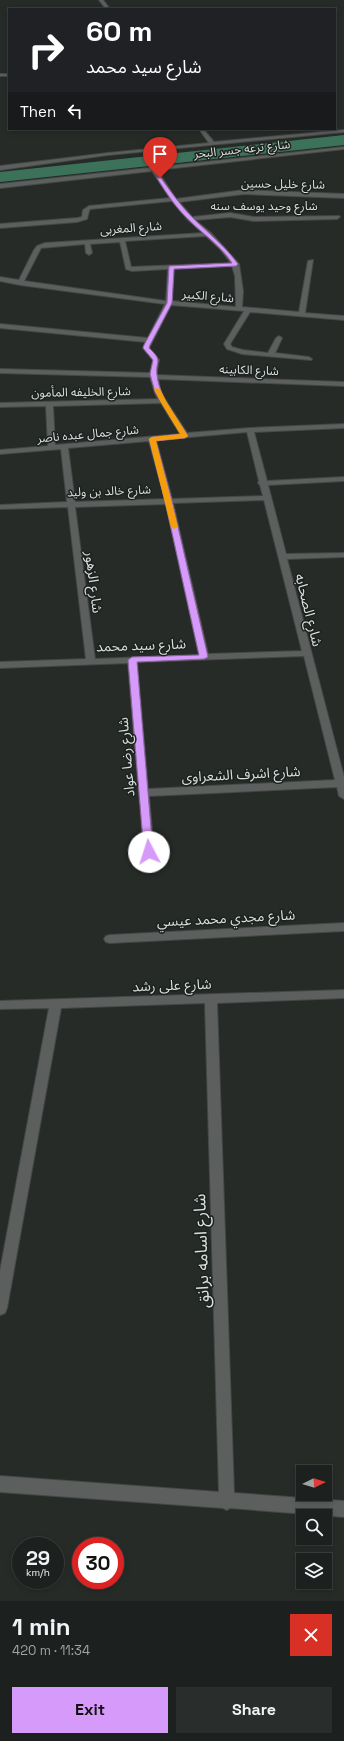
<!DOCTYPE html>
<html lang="en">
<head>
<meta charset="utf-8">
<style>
  :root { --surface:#1c201e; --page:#292d2b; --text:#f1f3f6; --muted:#a0a3a4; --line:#3a3e3c; --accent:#d69bfa }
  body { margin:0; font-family:"Space Grotesk","Noto Sans Arabic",sans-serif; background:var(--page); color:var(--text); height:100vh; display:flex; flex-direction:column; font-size:15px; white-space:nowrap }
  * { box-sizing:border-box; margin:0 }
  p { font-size:13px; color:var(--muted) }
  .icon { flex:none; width:22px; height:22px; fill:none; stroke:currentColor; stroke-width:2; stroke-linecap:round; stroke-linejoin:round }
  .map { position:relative; height:1601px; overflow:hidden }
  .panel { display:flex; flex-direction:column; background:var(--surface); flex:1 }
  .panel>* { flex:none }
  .banner { position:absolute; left:8px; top:8px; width:328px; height:122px; border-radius:0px; box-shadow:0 2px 6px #0003,0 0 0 1px var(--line); background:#202124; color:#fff; overflow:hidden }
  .needle { width:26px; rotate:85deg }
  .tools { position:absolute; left:296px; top:1465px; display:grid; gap:8px }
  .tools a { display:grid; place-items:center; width:36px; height:36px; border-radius:0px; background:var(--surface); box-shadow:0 2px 6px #0003,0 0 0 1px var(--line); font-size:20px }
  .speed { position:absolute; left:12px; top:1537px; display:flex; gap:8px; font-size:20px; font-weight:700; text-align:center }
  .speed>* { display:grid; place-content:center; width:52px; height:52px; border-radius:50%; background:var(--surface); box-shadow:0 2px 6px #0003,0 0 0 1px var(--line); line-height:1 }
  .speed small { font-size:10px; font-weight:400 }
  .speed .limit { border:6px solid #d22; background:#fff; color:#111 }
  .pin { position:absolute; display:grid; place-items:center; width:34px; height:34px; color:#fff; margin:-41px -17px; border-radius:50% 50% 50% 0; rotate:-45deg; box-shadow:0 0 4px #0007 }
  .pin .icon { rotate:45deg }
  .me { position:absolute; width:44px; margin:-22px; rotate:355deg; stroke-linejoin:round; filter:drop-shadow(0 0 3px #0008) }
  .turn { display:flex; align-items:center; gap:14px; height:84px; padding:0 12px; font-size:18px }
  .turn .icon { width:52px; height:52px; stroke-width:2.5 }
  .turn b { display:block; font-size:28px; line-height:34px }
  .then { display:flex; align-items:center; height:38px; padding:0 12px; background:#0003; gap:8px; font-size:15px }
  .round { display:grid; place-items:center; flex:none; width:42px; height:42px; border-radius:0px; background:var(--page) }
  .headline { display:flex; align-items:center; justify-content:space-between; height:68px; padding:0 12px }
  h1 { font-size:24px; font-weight:800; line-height:30px }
  .primary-button { display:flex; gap:8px; margin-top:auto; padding:8px 12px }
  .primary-button a { flex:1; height:46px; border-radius:0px; background:var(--accent); color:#111; font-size:16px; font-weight:800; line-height:46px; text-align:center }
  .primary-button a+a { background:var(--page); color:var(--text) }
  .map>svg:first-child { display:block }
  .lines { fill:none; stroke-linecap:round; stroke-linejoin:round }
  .canal { fill:#3c7259; fill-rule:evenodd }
  .minor-casing { stroke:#434845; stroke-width:2 }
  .minor { fill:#5c5f5e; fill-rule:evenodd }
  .route { fill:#d69bfa; stroke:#8b65a2 }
  .slow { fill:#f59e0b }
  .labels { text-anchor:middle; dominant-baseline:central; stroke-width:3; stroke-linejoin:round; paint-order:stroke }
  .far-street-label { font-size:12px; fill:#dbdfdd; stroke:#1c221f }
  .street-label { font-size:14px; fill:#dbdfdd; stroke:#1c221f }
  .near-street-label { font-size:17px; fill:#dbdfdd; stroke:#1c221f }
</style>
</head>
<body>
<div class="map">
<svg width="344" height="1601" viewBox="0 0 344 1601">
  <rect width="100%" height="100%" fill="#262b28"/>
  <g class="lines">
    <!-- canal -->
    <path class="canal" d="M 344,135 L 344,145 L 0,182 L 0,172 Z"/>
    <defs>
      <path id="minor" d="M 99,0 L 103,0 L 110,9 L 106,9 Z
        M 0,74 L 9,74 L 9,76 L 0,76 Z
        M 199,129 L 203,129 L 214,142 L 344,130 L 344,132 L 108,155 L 0,170 L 0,166 L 108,153 L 209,143 Z
        M 344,147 L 344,149 L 157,170 L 176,199 L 244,190 L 344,194 L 344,198 L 244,194 L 179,202 L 192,217 L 230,213 L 254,217 L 339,216 L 340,217 L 337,219 L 254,221 L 230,217 L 195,220 L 211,233 L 239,264 L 243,291 L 242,307 L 299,312 L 308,261 L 313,260 L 305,313 L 344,316 L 344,320 L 250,312 L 230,344 L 232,347 L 243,350 L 268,353 L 276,338 L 279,336 L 282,338 L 275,353 L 309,357 L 312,359 L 311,360 L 242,354 L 227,349 L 224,344 L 244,311 L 171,305 L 149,348 L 159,360 L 156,375 L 344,382 L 344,386 L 158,379 L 161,393 L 187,433 L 250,428 L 344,424 L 344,428 L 254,432 L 267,481 L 344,477 L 344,481 L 268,485 L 286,554 L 344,553 L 344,557 L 287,559 L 344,777 L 344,799 L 339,796 L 337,787 L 149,796 L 154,852 L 153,855 L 145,855 L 144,852 L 128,663 L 0,668 L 0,662 L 86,659 L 68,507 L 0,509 L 0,505 L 67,502 L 61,449 L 0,454 L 0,450 L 48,446 L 46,406 L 0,407 L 0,403 L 158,399 L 155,393 L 150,377 L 0,373 L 0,369 L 150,373 L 153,360 L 143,348 L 146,342 L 0,328 L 0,324 L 148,338 L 165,304 L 20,285 L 0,281 L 0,277 L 19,280 L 34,250 L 37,246 L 45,243 L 203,233 L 188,220 L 172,201 L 90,209 L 89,211 L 87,219 L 77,222 L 0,228 L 0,224 L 77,218 L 82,217 L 83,210 L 89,206 L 170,198 L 152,171 L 0,188 L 0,184 ZM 206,236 L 220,249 L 231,263 L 131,267 L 125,241 ZM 120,242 L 126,269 L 132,271 L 168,269 L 166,301 L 24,281 L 41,248 L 85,244 L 86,253 L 89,255 L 92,253 L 90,244 ZM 232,266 L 235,276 L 236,307 L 172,301 L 174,269 ZM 161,403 L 180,434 L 55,445 L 53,406 ZM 247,432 L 259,481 L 258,483 L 260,485 L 263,496 L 172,499 L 156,440 ZM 149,441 L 165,499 L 75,502 L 68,448 ZM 264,500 L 302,651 L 208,654 L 173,503 ZM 166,504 L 199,655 L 95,659 L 75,507 ZM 304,656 L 335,780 L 148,789 L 137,662 Z
        M 344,923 L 344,931 L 110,943 L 106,942 L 104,939 L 106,936 L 110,935 Z
        M 344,990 L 344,998 L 217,1003 L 234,1493 L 344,1501 L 344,1517 L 230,1508 L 227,1510 L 223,1508 L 0,1492 L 0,1476 L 219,1492 L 205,1003 L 61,1008 L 7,1308 L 5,1313 L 0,1315 L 0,1271 L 49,1008 L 0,1009 L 0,1001 Z"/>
    </defs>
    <!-- minor casing -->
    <use href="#minor" class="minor-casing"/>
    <!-- minor -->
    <use href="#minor" class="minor"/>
  </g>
  <!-- route -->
  <path class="route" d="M 157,178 L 161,178 C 171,192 180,205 192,217 C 208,233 225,246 238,264 L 236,266 L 174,269 L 172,303 L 150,345 L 149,348 C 164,362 155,360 157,375 C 159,397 177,417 188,436 L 185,438 L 156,441 L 172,501 L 208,657 L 204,659 L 137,662 L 153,852 L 149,855 L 144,852 L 128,660 L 132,657 L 199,655 L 165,501 L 149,439 L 152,437 L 181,434 L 155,392 L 150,374 L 153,360 L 143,348 L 144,345 L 167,303 L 169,266 L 232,263 C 221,246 204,235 190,221 C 176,208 167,194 157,178 Z"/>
  <!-- slow -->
  <path class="slow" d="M 155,388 L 160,389 L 166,401 L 188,436 L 185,438 L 156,441 L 178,527 L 174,529 L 171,527 L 149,439 L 152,437 L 180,434 L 160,401 L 154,389 Z"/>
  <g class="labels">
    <!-- far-street labels -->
    <g class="far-street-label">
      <text transform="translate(242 149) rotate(-6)">شارع ترعه جسر البحر</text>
      <text transform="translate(283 184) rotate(1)">شارع خليل حسين</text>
      <text x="264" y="206">شارع وحيد يوسف سنه</text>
      <text transform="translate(131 228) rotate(-4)">شارع المغربى</text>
      <text transform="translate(208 296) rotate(5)">شارع الكبير</text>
      <text transform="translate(249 370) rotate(2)">شارع الكابينه</text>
      <text transform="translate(81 392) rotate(-1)">شارع الخليفه المأمون</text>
      <text transform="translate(88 434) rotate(-5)">شارع جمال عبده ناصر</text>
      <text transform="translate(109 491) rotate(-2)">شارع خالد بن وليد</text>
    </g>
    <!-- street labels -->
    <g class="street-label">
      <text transform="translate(94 582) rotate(83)">شارع الزهور</text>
      <text transform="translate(309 610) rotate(76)">شارع الصحابه</text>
      <text transform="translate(141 645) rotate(-2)">شارع سيد محمد</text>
      <text transform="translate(126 757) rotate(-95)">شارع رضا عواد</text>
      <text transform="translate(241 774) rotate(-3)">شارع اشرف الشعراوى</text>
      <text transform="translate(226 918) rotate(-3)">شارع مجدي محمد عيسي</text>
      <text transform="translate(172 985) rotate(-2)">شارع على رشد</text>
    </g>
    <!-- near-street labels -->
    <g class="near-street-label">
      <text transform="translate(201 1251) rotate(-92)">شارع اسامه برانق</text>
    </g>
  </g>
</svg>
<div class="tools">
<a><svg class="needle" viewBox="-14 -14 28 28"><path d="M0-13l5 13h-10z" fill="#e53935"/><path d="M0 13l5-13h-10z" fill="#a0a3a4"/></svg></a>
<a><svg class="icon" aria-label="search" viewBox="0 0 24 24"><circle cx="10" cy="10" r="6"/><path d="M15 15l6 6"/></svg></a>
<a><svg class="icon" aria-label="layers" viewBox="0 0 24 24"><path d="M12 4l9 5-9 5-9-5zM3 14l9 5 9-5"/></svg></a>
</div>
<div class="speed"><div>29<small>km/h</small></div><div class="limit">30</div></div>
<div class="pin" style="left:160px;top:178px;background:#d93025"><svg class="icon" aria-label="arrive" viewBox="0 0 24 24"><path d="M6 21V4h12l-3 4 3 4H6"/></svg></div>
<svg class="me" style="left:149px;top:852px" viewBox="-20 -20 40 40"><circle r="19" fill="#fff"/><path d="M0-13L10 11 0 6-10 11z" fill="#d69bfa"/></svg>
<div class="banner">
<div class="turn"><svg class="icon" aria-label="right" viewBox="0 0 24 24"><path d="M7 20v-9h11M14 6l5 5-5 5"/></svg><div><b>60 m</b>شارع سيد محمد</div></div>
<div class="then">Then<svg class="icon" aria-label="left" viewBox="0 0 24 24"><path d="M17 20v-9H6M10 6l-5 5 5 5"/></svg></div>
</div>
</div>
<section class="panel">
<div class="headline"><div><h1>1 min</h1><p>420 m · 11:34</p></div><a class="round" style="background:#d93025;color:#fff"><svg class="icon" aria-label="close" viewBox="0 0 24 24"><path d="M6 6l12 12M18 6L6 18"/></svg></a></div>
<div class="primary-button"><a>Exit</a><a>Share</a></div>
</section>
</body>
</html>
